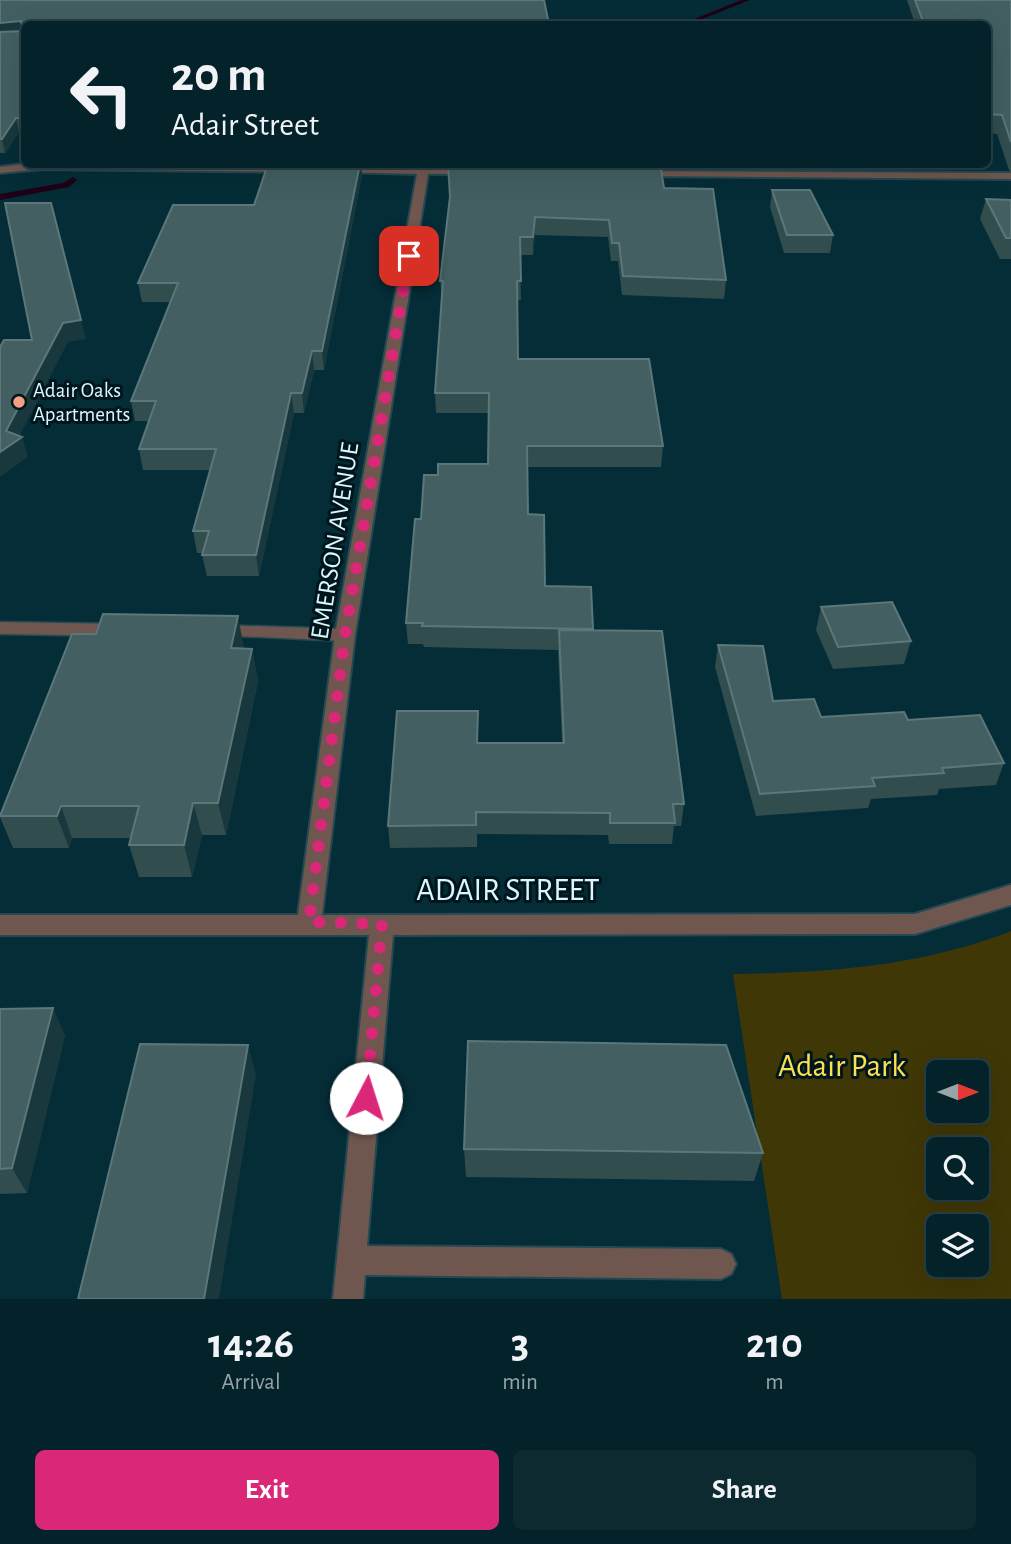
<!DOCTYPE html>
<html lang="en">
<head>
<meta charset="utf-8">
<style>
  :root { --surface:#042229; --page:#0d2a31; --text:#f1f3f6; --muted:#97a4a8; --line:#253f46; --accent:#db2777 }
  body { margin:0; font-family:"Alegreya Sans",sans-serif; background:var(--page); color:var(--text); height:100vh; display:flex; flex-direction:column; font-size:26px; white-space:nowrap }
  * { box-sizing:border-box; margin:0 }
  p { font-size:23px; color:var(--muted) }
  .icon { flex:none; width:38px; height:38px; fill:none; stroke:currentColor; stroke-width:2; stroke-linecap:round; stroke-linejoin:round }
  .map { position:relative; height:1299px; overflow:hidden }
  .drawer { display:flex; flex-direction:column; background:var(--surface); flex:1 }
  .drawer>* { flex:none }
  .banner { position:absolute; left:21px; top:21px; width:970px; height:147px; border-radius:10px; box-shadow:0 7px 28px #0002,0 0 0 2px var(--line); background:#042229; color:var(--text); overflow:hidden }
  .needle { width:46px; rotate:90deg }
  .controls { position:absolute; left:926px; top:1060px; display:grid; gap:14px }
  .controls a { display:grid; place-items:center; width:63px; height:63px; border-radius:10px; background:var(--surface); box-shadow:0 7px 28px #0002,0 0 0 2px var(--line); font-size:35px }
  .pin { position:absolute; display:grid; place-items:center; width:60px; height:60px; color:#fff; margin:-30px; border-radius:14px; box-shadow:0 4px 10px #0006 }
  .me { position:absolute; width:77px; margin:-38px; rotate:5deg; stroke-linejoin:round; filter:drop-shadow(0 0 5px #0008) }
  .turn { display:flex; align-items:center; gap:24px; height:147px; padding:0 35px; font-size:32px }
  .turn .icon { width:91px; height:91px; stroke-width:2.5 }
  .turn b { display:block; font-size:49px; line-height:60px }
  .eta { display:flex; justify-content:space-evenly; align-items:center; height:119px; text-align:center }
  .eta b { font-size:42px; font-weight:700; line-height:49px }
  .action { display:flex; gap:14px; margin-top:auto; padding:14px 35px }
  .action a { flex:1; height:80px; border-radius:10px; background:var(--accent); color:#fff; font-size:28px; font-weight:700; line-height:80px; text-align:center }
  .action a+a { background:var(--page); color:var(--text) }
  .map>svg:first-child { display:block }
  .green { fill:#403707; fill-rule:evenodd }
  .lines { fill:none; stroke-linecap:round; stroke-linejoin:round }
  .stream { fill:#1f0117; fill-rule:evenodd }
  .service-casing { stroke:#234953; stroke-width:3 }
  .minor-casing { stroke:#234953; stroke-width:4 }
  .service { fill:#6f574f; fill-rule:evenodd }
  .minor { fill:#6f574f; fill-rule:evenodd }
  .wall { fill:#314d4e }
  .shaded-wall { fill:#18383d }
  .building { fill:#435f61; stroke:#5b777a; stroke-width:2 }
  .route { stroke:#db2777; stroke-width:12; stroke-dasharray:0 21.6 }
  .poi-dot { fill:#f39f83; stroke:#00151c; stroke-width:2.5 }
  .labels { text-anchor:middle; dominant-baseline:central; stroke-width:6; stroke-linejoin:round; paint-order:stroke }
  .far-poi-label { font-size:21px; fill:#dbf6ff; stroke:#00151c; text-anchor:start }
  .street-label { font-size:26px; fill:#dbf6ff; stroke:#00151c }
  .near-street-label { font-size:32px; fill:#dbf6ff; stroke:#00151c }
  .near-park-label { font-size:32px; fill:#f9e054; stroke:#00151c }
</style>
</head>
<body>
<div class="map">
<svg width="1011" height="1299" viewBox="0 0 1011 1299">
  <rect width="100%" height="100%" fill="#052d37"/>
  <!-- green -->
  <path class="green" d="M 1011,931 L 1011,1299 L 782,1299 L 733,974 C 827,973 922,966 1011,931 ZM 938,1073 L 976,1073 L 976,1111 L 938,1111 ZM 938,1150 L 976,1150 L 976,1188 L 938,1188 ZM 938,1227 L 976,1227 L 976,1265 L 938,1265 Z"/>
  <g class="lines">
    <!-- stream -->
    <path class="stream" d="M 741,0 L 750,0 L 690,24 L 682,24 Z
      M 73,177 L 77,180 L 69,187 L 0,200 L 0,194 L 63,183 Z"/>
    <defs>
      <path id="service" d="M 0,622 L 121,624 L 130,630 L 121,636 L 0,634 Z
        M 219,625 L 345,629 L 354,635 L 345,641 L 213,635 L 210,631 L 213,627 Z"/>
      <path id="minor" d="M 24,164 L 293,166 L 299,169 L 293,172 L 42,169 L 0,173 L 0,167 Z
        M 333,167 L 475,168 L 481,171 L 475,174 L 428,174 L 355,635 L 322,915 L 915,914 L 1011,885 L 1011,905 L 915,934 L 393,935 L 367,1246 L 721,1249 L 731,1254 L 736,1264 L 731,1274 L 721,1279 L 365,1275 L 363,1299 L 333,1299 L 369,935 L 0,935 L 0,915 L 298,915 L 335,635 L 417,174 L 337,172 L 333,171 Z
        M 634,171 L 1011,173 L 1011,179 L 638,176 L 632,173 Z"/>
    </defs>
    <!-- service casing -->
    <use href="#service" class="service-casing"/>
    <!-- minor casing -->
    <use href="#minor" class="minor-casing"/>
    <!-- service -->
    <use href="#service" class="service"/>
    <!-- minor -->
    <use href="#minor" class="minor"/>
  </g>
  <!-- wall -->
  <path class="wall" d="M 0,0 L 24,24 L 24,132 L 19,132 L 5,153 L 0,153 Z
    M 907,0 L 1011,0 L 1011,172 L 1009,170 L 997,134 L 987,133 L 987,24 L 915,24 Z
    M 362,175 L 324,370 L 314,370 L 304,413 L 294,413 L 259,576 L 207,576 L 202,555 L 203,553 L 197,553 L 193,531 L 210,470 L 143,470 L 139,449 L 149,421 L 135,421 L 131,401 L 170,302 L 142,302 L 138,283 L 254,205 Z
    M 664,188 L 726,280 L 724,299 L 622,295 L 618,261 L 611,261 L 608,237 L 535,235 L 533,255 L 520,255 L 521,300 L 517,300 L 518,359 L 663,446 L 661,467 L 527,467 L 528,514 L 545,586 L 593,630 L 684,804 L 681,826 L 674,826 L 672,844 L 609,844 L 608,835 L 477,834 L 477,847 L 390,848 L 388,826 L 478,743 L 562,743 L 558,650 L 424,647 L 423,644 L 408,644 L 406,623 L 421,519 L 438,475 L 488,464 L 489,413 L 436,413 L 435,393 L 442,300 L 440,281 L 449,199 Z
    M 772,190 L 833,235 L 830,253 L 784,253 L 770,207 Z
    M 986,199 L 1011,200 L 1011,259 L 1000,259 L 980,219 Z
    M 821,607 L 911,641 L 904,664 L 833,669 L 816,630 Z
    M 718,645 L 773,701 L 821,717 L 908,720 L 1004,763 L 996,785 L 939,789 L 937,795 L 871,799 L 868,808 L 756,816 L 715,667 Z
    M 244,649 L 252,649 L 258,681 L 226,835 L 202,835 L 192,877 L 139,877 L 129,845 L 131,838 L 72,838 L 69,848 L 13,848 L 0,817 L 0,815 Z
    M 0,1009 L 65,1035 L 27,1193 L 0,1194 Z
    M 464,1149 L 763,1153 L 754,1181 L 466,1177 Z"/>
  <!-- shaded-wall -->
  <path class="shaded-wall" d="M 21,21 L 24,33 L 0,36 L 0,23 Z
    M 16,118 L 19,132 L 5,153 L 2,139 Z
    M 360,164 L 361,164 L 362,175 L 324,370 L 322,351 Z
    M 535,217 L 535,235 L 533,255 L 533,237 Z
    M 81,320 L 86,339 L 68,342 L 18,439 L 22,437 L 28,457 L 0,477 L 0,452 L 6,431 L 63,323 Z
    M 312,351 L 314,370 L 304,413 L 302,393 Z
    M 291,393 L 294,413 L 259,576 L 256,555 Z
    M 238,616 L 244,648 L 237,680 L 231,648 Z
    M 252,649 L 258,681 L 226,835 L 218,803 Z
    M 193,803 L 202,835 L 192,877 L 184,845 Z
    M 61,806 L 72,838 L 69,848 L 57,816 Z
    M 53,1008 L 65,1035 L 27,1193 L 12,1168 Z
    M 248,1045 L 256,1075 L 219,1299 L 204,1299 Z"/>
  <!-- building -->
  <path class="building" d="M 0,0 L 544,0 L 549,24 L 24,24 L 24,118 L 16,118 L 2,139 L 0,139 L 0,32 L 23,31 L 21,21 L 0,23 Z
    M 915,0 L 1011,0 L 1011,142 L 1002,115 L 987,114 L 987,24 L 924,24 Z
    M 268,164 L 360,164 L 322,351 L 312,351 L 302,393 L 291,393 L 256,555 L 202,555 L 209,531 L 193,531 L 216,449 L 139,449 L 156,401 L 131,401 L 178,283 L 138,283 L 173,205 L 254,205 Z
    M 448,164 L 660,164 L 664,188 L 713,189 L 726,280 L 623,276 L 619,243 L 612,243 L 609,220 L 535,217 L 533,237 L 520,237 L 521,281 L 517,281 L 518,359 L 649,359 L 663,446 L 527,446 L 528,514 L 544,515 L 545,586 L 591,587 L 593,629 L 422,626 L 423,623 L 406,623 L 415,519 L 421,519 L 424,475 L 438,475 L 438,464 L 488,464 L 489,393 L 435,393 L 443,281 L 440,281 L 450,197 Z
    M 772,190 L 810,190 L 833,235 L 787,235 Z
    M 986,199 L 1011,200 L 1011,238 L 1006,238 Z
    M 5,203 L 51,203 L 81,320 L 63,323 L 6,431 L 22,437 L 0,452 L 0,347 L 4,340 L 32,340 Z
    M 892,602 L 911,641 L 838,647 L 821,607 Z
    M 103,614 L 238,616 L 231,648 L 252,649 L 218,803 L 193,803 L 184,845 L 129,845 L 139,806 L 61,806 L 57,816 L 0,816 L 72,634 L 96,634 Z
    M 559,630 L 662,631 L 684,804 L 673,804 L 675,823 L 610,823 L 610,813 L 476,812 L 476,825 L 388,826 L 397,711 L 478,711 L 477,743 L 564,743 Z
    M 718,645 L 763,646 L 773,701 L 814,699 L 821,717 L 904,712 L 908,720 L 980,715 L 1004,763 L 942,768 L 944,773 L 872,778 L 875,786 L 760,794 Z
    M 53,1008 L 12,1168 L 0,1169 L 0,1009 Z
    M 468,1041 L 726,1045 L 763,1153 L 464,1149 Z
    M 140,1044 L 248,1045 L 204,1299 L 78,1299 Z"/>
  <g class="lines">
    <!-- route -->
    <path class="route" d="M 366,1098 L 382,924 L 309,922 L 345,635 L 409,256"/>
  </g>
  <!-- markers -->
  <circle class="poi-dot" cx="19" cy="402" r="7"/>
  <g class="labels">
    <!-- far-poi labels -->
    <g class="far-poi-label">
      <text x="33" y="390">Adair Oaks<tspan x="33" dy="24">Apartments</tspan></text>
    </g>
    <!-- street labels -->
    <g class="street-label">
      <text transform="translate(335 541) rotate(-81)">EMERSON AVENUE</text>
    </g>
    <!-- near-street labels -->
    <g class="near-street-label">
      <text x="508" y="890">ADAIR STREET</text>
    </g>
    <!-- near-park labels -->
    <g class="near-park-label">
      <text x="842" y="1066">Adair Park</text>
    </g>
  </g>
</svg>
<div class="controls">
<a><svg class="needle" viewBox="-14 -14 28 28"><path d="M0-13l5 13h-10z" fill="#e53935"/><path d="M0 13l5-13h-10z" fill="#97a4a8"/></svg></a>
<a><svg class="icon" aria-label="search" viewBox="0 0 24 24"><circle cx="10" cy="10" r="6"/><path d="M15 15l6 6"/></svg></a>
<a><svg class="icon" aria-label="layers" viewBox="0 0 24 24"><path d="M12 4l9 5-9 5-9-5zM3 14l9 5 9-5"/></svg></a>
</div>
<div class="pin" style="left:409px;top:256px;background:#d93025"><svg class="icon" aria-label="arrive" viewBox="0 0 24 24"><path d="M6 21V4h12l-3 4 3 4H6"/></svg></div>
<svg class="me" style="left:366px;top:1098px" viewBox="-20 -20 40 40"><circle r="19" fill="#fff"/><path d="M0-13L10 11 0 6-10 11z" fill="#db2777"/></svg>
<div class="banner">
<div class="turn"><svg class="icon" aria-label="left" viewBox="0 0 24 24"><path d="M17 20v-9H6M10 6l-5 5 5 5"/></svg><div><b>20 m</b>Adair Street</div></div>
</div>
</div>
<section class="drawer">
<div class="eta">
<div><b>14:26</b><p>Arrival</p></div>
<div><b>3</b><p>min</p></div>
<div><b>210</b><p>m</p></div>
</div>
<div class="action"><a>Exit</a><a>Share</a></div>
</section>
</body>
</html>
